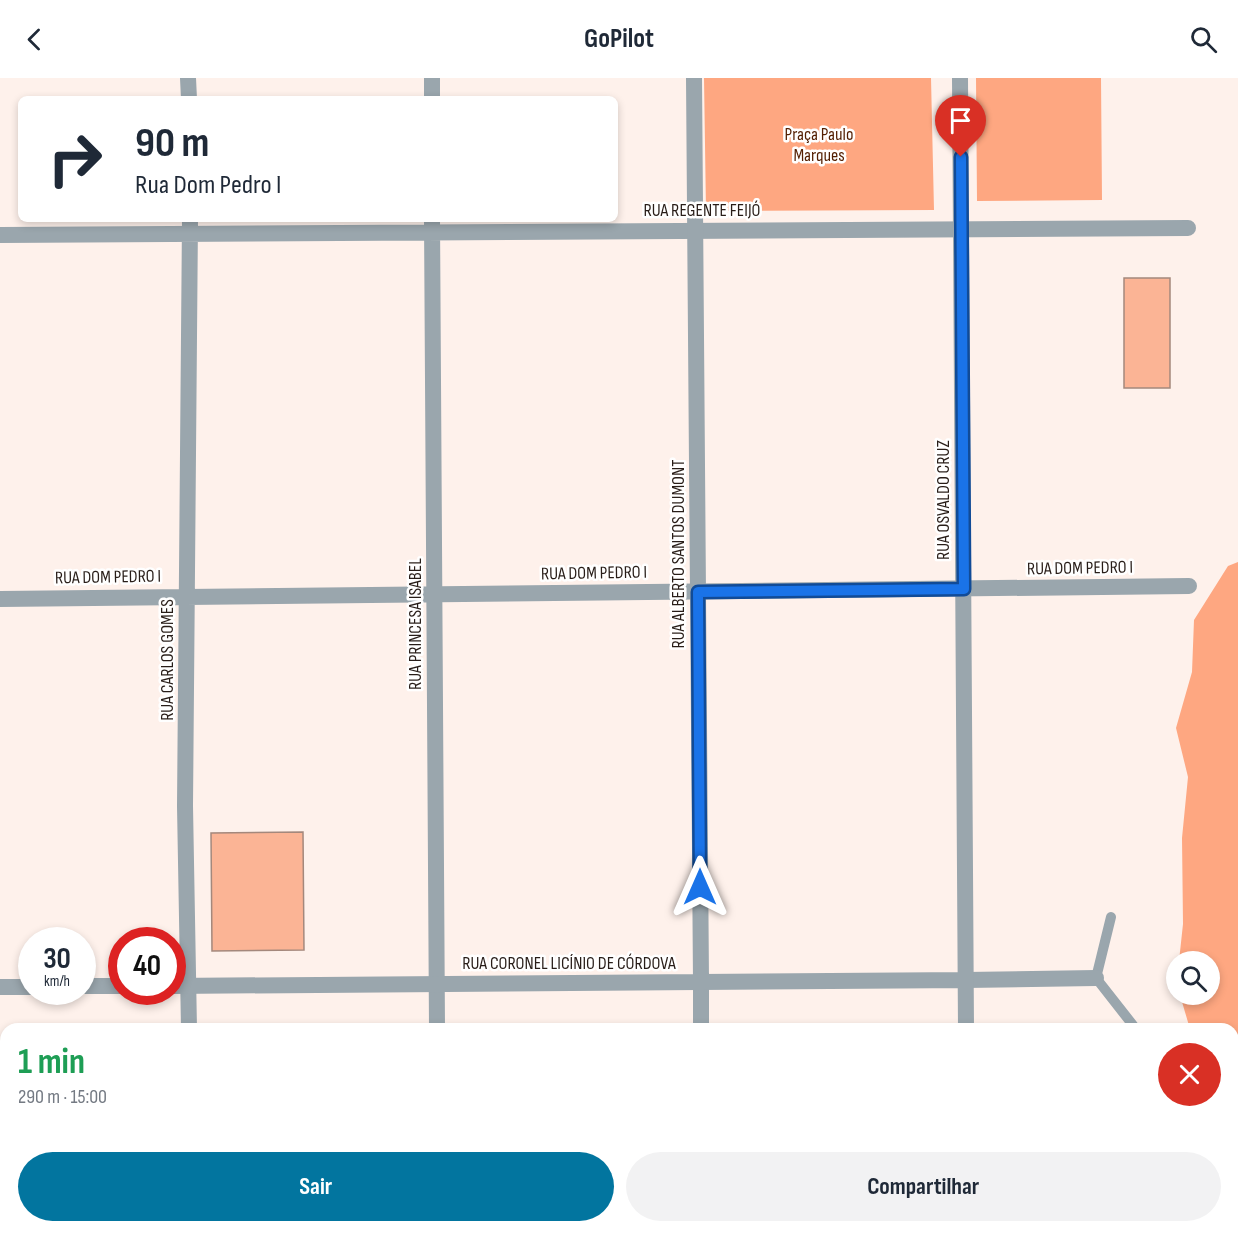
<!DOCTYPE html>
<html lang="pt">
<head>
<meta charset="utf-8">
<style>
  :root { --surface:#fff; --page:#f2f2f3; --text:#1f2937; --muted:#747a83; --accent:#02759f }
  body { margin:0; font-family:"Sofia Sans Condensed",sans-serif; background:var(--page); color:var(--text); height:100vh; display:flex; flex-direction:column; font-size:22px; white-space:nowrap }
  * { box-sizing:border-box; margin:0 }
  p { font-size:20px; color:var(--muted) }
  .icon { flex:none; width:33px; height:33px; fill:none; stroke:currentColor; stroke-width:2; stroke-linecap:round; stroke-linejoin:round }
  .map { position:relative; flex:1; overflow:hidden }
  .panel { position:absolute; left:0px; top:945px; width:1239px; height:210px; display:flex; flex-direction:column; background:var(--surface); border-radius:18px 18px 0 0; box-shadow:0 3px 9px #0003 }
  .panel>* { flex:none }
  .guide { position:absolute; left:18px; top:18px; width:600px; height:126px; border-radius:9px; box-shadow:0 3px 9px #0003; background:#fff; color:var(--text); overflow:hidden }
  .fabs { position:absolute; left:1166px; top:873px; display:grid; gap:12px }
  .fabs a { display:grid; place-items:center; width:54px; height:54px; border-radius:50%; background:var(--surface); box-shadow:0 3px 9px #0003; font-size:30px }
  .speed { position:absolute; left:18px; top:849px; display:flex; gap:12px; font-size:30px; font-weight:700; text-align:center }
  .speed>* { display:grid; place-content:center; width:78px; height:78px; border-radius:50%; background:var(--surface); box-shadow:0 3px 9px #0003; line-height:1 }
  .speed small { font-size:15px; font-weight:400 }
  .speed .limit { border:9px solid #d22; background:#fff; color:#111 }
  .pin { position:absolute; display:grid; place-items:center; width:51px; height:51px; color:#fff; margin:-62px -26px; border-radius:50% 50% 50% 0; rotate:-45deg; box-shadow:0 0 6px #0007 }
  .pin .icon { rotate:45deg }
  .me { position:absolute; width:66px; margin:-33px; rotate:0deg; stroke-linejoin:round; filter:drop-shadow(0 0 4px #0008) }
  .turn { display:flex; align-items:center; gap:21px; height:126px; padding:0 18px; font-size:27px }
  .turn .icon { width:78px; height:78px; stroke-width:2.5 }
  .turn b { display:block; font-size:42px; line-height:51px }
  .round { display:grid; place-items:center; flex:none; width:63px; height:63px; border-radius:32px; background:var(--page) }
  .head { display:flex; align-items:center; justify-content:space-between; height:102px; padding:0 18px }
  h1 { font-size:36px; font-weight:700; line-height:45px; color:#1e9e55 }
  .action { display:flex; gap:12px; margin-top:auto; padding:12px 18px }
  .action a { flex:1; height:69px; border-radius:36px; background:var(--accent); color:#fff; font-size:24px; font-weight:700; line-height:69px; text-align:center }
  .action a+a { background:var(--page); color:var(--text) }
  header { display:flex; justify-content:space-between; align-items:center; height:78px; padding:0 18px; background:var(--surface); font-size:27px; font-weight:700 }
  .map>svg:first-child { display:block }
  .green { fill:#fea781 }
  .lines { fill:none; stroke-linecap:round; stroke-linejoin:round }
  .stream { stroke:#b68d7b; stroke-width:7 }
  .building { fill:#fbb495; stroke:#a4887c; stroke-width:1.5 }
  .service { stroke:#9aa6ad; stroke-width:10 }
  .minor { stroke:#9aa6ad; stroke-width:16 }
  .tertiary { stroke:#9aa6ad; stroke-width:16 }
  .route-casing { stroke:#114b97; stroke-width:15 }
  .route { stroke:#1a73e8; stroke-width:10 }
  .labels { text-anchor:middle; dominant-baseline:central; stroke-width:5; stroke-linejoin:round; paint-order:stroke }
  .park-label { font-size:18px; fill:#541f02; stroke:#fff }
  .street-label { font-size:18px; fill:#281d18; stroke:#fff }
</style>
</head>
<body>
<header><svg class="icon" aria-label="back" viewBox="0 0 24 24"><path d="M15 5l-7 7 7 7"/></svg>GoPilot<svg class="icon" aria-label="search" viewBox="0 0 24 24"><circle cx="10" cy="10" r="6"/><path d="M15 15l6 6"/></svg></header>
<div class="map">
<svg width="1238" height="1155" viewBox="0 0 1238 1155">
  <rect width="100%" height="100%" fill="#fef1eb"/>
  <!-- green -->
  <path class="green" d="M 704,0 L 931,0 L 934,132 L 706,133 Z
    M 976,0 L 1101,0 L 1102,122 L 977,123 Z
    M 1238,484 L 1238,1155 L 1206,1155 L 1201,1149 L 1233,1149 L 1233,951 L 1190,951 L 1180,917 L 1209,916 L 1209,884 L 1179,883 L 1183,846 L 1182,760 L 1188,699 L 1176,650 L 1192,594 L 1194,542 L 1228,488 Z"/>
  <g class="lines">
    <!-- stream -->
    <path class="stream" d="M 1233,1035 L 1238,1030
      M 1156,1155 L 1156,1149"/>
  </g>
  <!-- building -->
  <path class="building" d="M 1124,200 L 1170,200 L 1170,310 L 1124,310 Z
    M 303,754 L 304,872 L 212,873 L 211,755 Z"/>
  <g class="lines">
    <!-- service -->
    <path class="service" d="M 1111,839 L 1096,900 L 1136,951"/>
    <!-- minor -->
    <path class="minor" d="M 188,0 L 189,21
      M 432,0 L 432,21
      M 432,141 L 437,951
      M 0,157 L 1188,150
      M 0,521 L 1189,508
      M 966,902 L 1096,900
      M 701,904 L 701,951
      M 189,951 L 185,728 L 190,141
      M 191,1149 L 191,1155
      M 438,1149 L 438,1155
      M 703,1149 L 703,1155"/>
    <!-- tertiary -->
    <path class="tertiary" d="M 694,0 L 701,904
      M 960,0 L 966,951
      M 82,908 L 122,908
      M 172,908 L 966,902
      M 0,909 L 32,909
      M 967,1149 L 968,1155"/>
  </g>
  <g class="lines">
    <defs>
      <path id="route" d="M 700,809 L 698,514 L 964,511 L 961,79"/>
    </defs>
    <!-- route casing -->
    <use href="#route" class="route-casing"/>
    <!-- route -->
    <use href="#route" class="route"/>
  </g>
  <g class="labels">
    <!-- park labels -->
    <g class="park-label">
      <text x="819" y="56">Praça Paulo<tspan x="819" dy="21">Marques</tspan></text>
    </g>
    <!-- street labels -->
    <g class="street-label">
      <text x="702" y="132">RUA REGENTE FEIJÓ</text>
      <text transform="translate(943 422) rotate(-90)">RUA OSVALDO CRUZ</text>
      <text transform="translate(678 476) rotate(-90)">RUA ALBERTO SANTOS DUMONT</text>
      <text transform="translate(1080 490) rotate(-1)">RUA DOM PEDRO I</text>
      <text transform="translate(594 495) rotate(-1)">RUA DOM PEDRO I</text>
      <text transform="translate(108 499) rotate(-1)">RUA DOM PEDRO I</text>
      <text transform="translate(415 546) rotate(-90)">RUA PRINCESA ISABEL</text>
      <text transform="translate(167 582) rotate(-90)">RUA CARLOS GOMES</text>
      <text x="569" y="885">RUA CORONEL LICÍNIO DE CÓRDOVA</text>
    </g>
  </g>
</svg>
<div class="fabs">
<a><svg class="icon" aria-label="search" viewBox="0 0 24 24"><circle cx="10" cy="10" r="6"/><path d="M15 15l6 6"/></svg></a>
</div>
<div class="speed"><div>30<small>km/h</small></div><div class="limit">40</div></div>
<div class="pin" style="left:961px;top:79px;background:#d93025"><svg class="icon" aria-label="arrive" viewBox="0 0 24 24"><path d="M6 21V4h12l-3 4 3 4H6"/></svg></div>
<svg class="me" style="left:700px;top:809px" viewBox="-20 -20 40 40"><path d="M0-17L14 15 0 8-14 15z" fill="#1a73e8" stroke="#fff" stroke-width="4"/></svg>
<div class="guide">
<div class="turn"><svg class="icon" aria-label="right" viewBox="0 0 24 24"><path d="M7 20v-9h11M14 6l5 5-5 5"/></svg><div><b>90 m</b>Rua Dom Pedro I</div></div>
</div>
<section class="panel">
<div class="head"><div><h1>1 min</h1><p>290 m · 15:00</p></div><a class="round" style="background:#d93025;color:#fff"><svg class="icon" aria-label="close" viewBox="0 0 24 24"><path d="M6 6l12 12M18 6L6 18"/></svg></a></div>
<div class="action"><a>Sair</a><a>Compartilhar</a></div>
</section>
</div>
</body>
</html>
